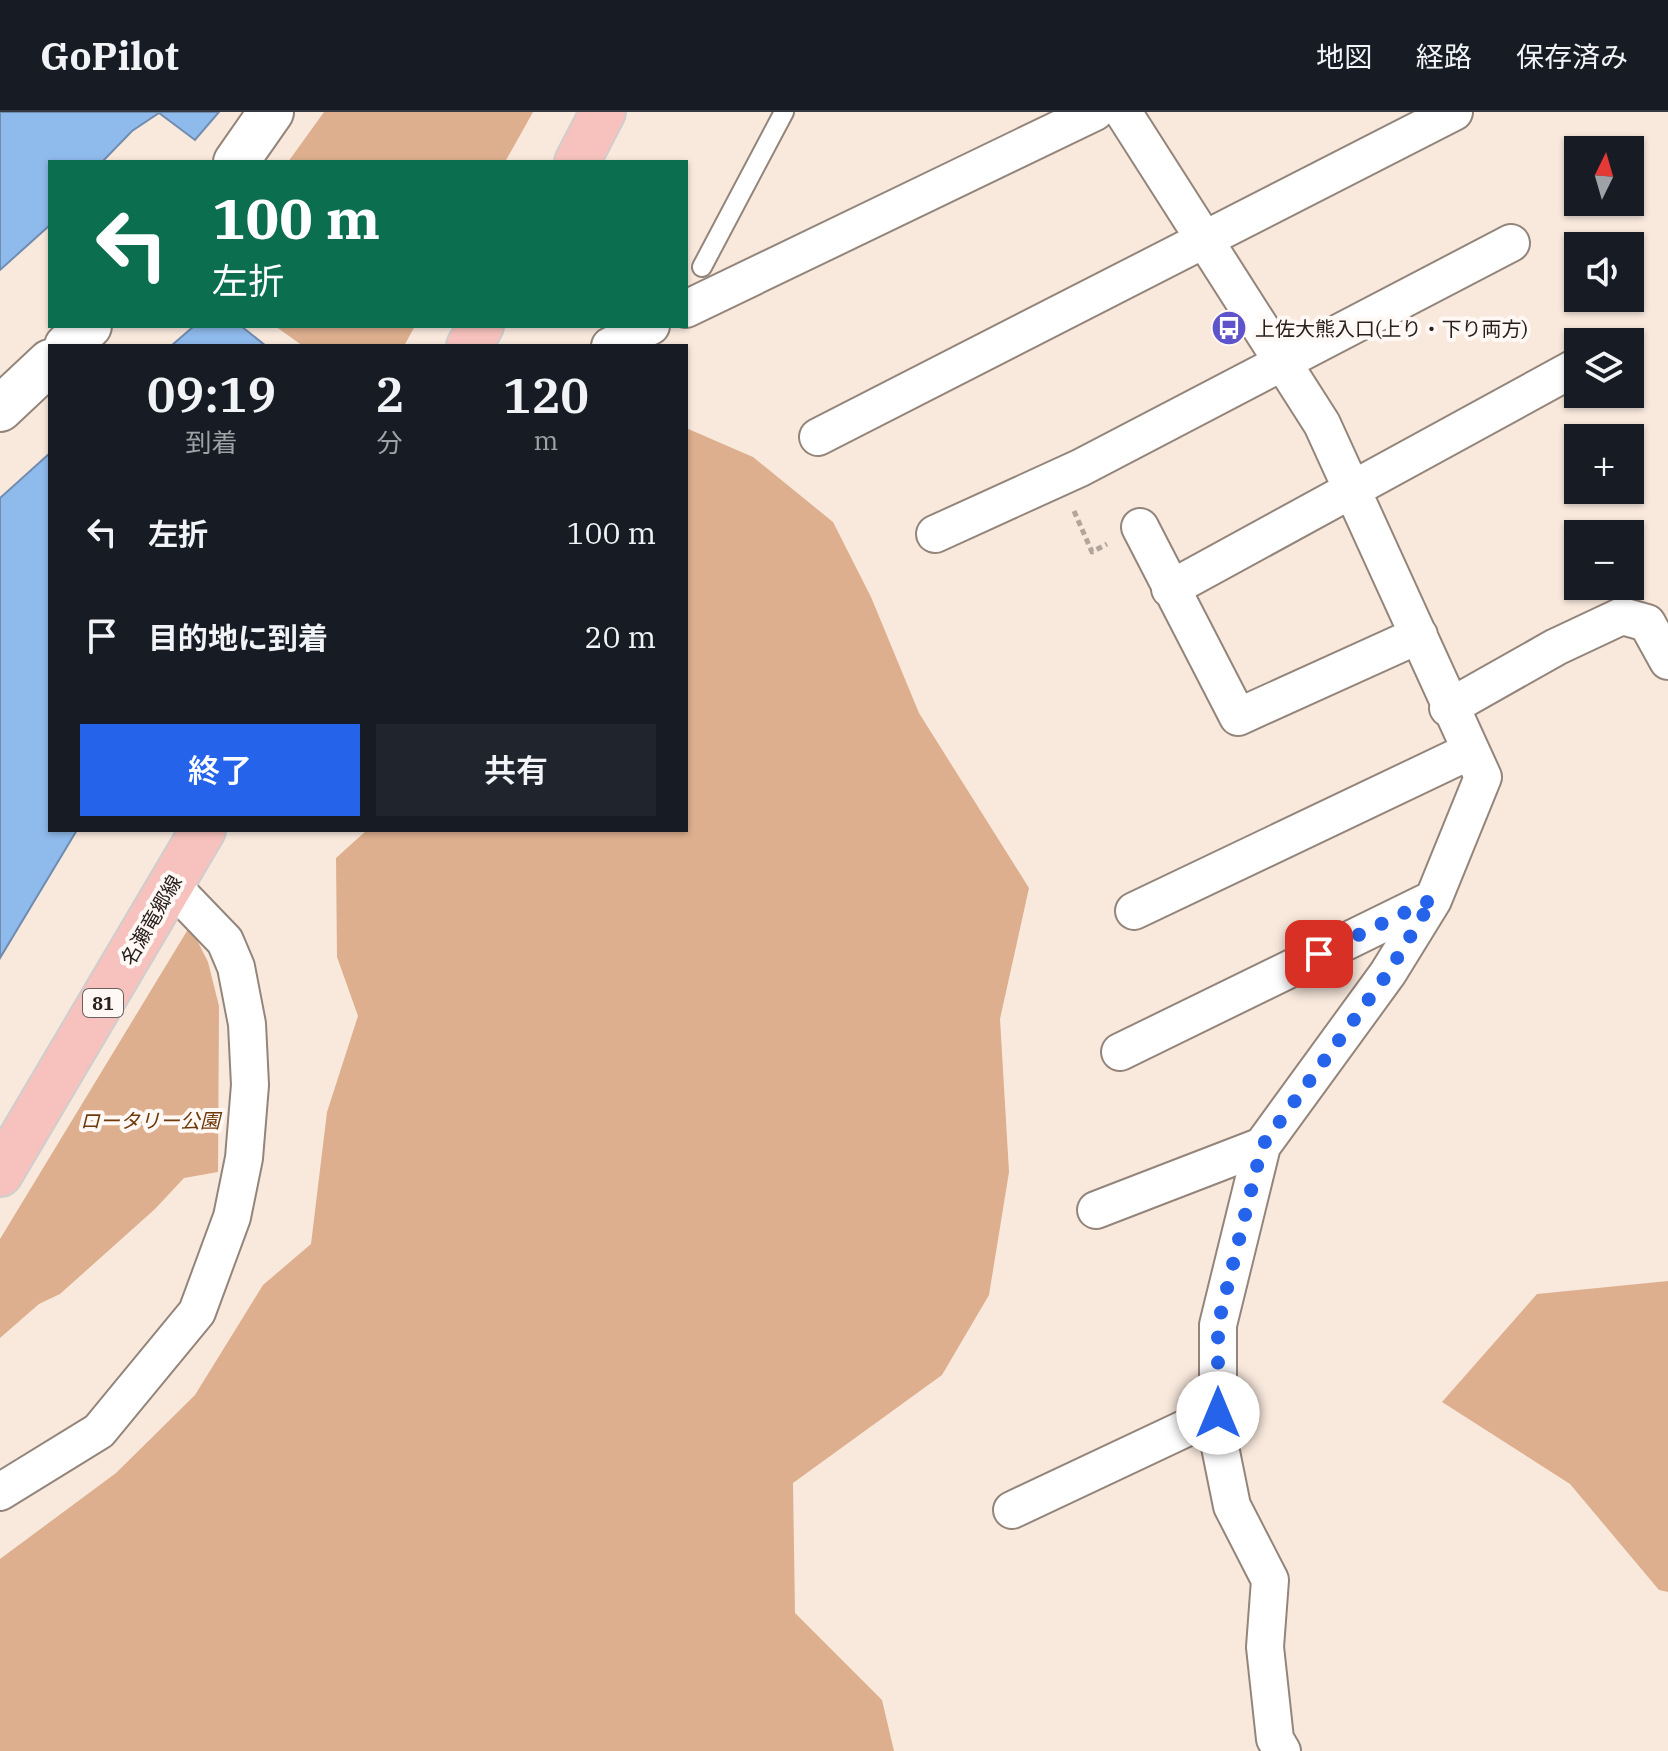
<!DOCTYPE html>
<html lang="ja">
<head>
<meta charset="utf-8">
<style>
  :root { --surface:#171b24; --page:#20242c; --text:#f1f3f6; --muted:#9ea1a6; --line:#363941; --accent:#2563eb }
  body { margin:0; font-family:"IBM Plex Serif","Noto Sans JP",serif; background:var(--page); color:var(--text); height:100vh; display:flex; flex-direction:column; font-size:30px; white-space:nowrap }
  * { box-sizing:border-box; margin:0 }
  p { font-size:26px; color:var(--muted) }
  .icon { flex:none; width:44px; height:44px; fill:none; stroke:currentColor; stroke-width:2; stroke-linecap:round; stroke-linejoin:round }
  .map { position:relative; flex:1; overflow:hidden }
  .panel { position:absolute; left:48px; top:232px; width:640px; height:488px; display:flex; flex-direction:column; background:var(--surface); border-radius:0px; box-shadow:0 2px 6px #0004 }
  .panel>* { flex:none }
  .banner { position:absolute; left:48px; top:48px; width:640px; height:168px; border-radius:0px; box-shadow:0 2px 6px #0004; background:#0b6e4f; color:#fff; overflow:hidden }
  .needle { width:52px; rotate:5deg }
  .buttons { position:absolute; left:1564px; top:24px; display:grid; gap:16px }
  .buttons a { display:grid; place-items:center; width:80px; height:80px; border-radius:0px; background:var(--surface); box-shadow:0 2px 6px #0004; font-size:40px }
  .pin { position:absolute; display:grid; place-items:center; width:68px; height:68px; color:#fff; margin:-34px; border-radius:16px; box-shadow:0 4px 12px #0006 }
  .me { position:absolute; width:88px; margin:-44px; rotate:0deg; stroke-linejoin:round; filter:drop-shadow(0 0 6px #0008) }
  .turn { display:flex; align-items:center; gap:28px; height:168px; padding:0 32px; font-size:36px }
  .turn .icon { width:104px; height:104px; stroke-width:2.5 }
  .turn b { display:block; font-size:56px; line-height:68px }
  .eta { display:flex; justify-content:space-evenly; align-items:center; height:136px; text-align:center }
  .eta b { font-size:48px; font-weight:600; line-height:56px }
  .button { display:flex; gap:16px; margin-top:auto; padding:16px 32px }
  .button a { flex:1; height:92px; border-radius:0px; background:var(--accent); color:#fff; font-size:32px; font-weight:600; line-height:92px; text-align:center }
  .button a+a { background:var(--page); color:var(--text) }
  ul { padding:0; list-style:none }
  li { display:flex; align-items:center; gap:24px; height:104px; padding:0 32px }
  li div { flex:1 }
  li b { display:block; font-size:30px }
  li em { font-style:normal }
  header { display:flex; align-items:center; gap:48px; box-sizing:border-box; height:112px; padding:0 40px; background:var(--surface); border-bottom:2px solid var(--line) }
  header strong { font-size:38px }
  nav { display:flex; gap:44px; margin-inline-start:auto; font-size:28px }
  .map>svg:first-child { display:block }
  .green { fill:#ddaf8e }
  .water { fill:#8fbaec; stroke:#708cae; stroke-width:2 }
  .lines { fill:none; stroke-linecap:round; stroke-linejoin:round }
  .lane-casing { stroke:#94857b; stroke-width:22 }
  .street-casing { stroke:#94857b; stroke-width:40 }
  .secondary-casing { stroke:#94857b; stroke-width:48 }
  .primary-casing { stroke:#cfcecd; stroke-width:48 }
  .path { stroke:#b2a69c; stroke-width:5; stroke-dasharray:6 4; stroke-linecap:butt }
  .lane { stroke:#fff; stroke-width:18 }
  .street { stroke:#fff; stroke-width:36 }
  .secondary { stroke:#fff; stroke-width:44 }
  .primary { stroke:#f7c2be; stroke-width:44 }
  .route { stroke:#2563eb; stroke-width:14; stroke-dasharray:0 25.2 }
  .labels { text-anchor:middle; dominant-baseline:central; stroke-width:8; stroke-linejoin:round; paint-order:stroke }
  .shield { fill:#fff8f4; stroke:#68625e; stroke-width:2 }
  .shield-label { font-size:18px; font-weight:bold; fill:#27211d }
  .poi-label { font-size:20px; fill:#27211d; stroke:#fff8f4; text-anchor:start }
  .street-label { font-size:20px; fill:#27211d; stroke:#fff8f4 }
  .park-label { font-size:20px; font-style:italic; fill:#6d3909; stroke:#fff8f4 }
</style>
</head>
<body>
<header>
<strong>GoPilot</strong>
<nav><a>地図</a><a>経路</a><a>保存済み</a></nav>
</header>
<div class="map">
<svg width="1668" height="1639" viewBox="0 0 1668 1639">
  <rect width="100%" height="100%" fill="#f9e9dd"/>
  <!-- green -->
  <path class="green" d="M 324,0 L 533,0 L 505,50 L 288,50 Z
    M 275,214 L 415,214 L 404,234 L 303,234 Z
    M 686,316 L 753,345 L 833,410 L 871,485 L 919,601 L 1029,776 L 1000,907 L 1009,1060 L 989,1183 L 942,1263 L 793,1371 L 795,1501 L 882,1588 L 894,1639 L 0,1639 L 0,1447 L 116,1361 L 195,1283 L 263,1173 L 311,1132 L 327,1000 L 358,904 L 337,845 L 336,746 L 367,718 L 686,718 Z
    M 190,814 L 208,850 L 219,894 L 218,1060 L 184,1066 L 155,1097 L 60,1182 L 39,1192 L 0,1226 L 0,1127 Z
    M 1668,1169 L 1668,1480 L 1659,1478 L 1570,1372 L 1442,1290 L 1537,1182 Z"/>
  <!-- water -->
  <path class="water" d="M 0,0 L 219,0 L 195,28 L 159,1 L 132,19 L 102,50 L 50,50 L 50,113 L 0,158 Z
    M 194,214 L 241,214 L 266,234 L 171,234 Z
    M 50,341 L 50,718 L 77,718 L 0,846 L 0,386 Z"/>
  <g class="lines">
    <defs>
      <path id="lane" d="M 702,155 L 784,0"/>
      <path id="street" d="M 1123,0 L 1322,312 L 1483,665 L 1433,788 L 1388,861 L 1262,1034 L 1218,1213 L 1218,1325 L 1232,1394 L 1270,1468 L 1265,1535 L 1275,1627 L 1282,1639
        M 686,197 L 1095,0
        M 610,234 L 651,214
        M 818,325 L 1454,0
        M 1140,415 L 1238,605 L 1419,523
        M 935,422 L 1080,356 L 1511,131
        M 1170,477 L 1578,254
        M 1448,596 L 1556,535 L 1622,504 L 1647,511 L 1668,549
        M 1134,799 L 1470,639
        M 1120,940 L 1433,787
        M 1096,1098 L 1262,1034
        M 0,1380 L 99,1319 L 197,1200 L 232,1105 L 244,1046 L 250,973 L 247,912 L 236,855 L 225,829 L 172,774
        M 1012,1398 L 1218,1301"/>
      <path id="secondary" d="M 236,50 L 271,0
        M 67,234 L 89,214
        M 0,297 L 50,250"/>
      <path id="primary" d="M 577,50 L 603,0
        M 469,234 L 481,214
        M 0,1062 L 203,718"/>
    </defs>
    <!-- lane casing -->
    <use href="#lane" class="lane-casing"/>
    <!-- street casing -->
    <use href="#street" class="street-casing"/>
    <!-- secondary casing -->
    <use href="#secondary" class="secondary-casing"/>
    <!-- primary casing -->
    <use href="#primary" class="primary-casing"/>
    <!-- path -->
    <path class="path" d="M 1074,399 L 1092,440 L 1107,432"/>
    <!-- lane -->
    <use href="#lane" class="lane"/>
    <!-- street -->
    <use href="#street" class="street"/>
    <!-- secondary -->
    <use href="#secondary" class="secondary"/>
    <!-- primary -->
    <use href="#primary" class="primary"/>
  </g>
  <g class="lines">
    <!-- route -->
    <path class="route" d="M 1218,1301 L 1218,1213 L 1262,1034 L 1388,861 L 1433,787 L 1319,842"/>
  </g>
  <!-- icons -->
  <defs>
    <symbol id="bus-disc" viewBox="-11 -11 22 22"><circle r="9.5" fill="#5d53cb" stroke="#fff8f4"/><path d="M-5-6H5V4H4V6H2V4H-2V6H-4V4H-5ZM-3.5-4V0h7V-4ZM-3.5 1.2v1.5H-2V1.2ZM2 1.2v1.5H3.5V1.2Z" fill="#fff"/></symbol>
  </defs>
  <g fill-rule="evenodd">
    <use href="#bus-disc" x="1209" y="196" width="40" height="40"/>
  </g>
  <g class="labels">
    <!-- shield labels -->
    <rect class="shield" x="83" y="877" width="40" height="28" rx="6"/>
    <g class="shield-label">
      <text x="103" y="891">81</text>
    </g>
    <!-- poi labels -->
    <g class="poi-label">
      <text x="1255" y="216">上佐大熊入口(上り・下り両方)</text>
    </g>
    <!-- street labels -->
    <g class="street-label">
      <text transform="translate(151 808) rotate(-60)">名瀬竜郷線</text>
    </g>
    <!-- park labels -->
    <g class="park-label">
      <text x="150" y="1008">ロータリー公園</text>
    </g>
  </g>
</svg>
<div class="buttons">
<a><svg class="needle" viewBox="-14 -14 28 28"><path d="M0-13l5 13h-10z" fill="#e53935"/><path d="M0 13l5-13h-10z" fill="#9ea1a6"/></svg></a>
<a><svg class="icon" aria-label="sound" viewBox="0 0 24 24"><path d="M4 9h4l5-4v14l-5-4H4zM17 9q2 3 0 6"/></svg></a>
<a><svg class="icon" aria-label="layers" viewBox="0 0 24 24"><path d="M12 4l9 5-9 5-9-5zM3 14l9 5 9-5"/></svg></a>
<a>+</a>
<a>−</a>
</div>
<div class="pin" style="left:1319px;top:842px;background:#d93025"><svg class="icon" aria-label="arrive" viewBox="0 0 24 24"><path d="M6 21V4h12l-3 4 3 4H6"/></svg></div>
<svg class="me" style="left:1218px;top:1301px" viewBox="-20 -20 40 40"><circle r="19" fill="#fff"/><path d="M0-13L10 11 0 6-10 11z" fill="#2563eb"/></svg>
<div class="banner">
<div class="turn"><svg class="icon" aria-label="left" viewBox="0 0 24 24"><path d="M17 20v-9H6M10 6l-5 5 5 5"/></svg><div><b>100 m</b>左折</div></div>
</div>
<section class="panel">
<div class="eta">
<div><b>09:19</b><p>到着</p></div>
<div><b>2</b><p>分</p></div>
<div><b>120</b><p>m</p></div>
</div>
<ul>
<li><svg class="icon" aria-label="left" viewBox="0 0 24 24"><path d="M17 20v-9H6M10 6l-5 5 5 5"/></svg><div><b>左折</b></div><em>100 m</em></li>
<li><svg class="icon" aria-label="arrive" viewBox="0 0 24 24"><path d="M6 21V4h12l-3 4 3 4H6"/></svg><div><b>目的地に到着</b></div><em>20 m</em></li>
</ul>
<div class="button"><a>終了</a><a>共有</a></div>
</section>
</div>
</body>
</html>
